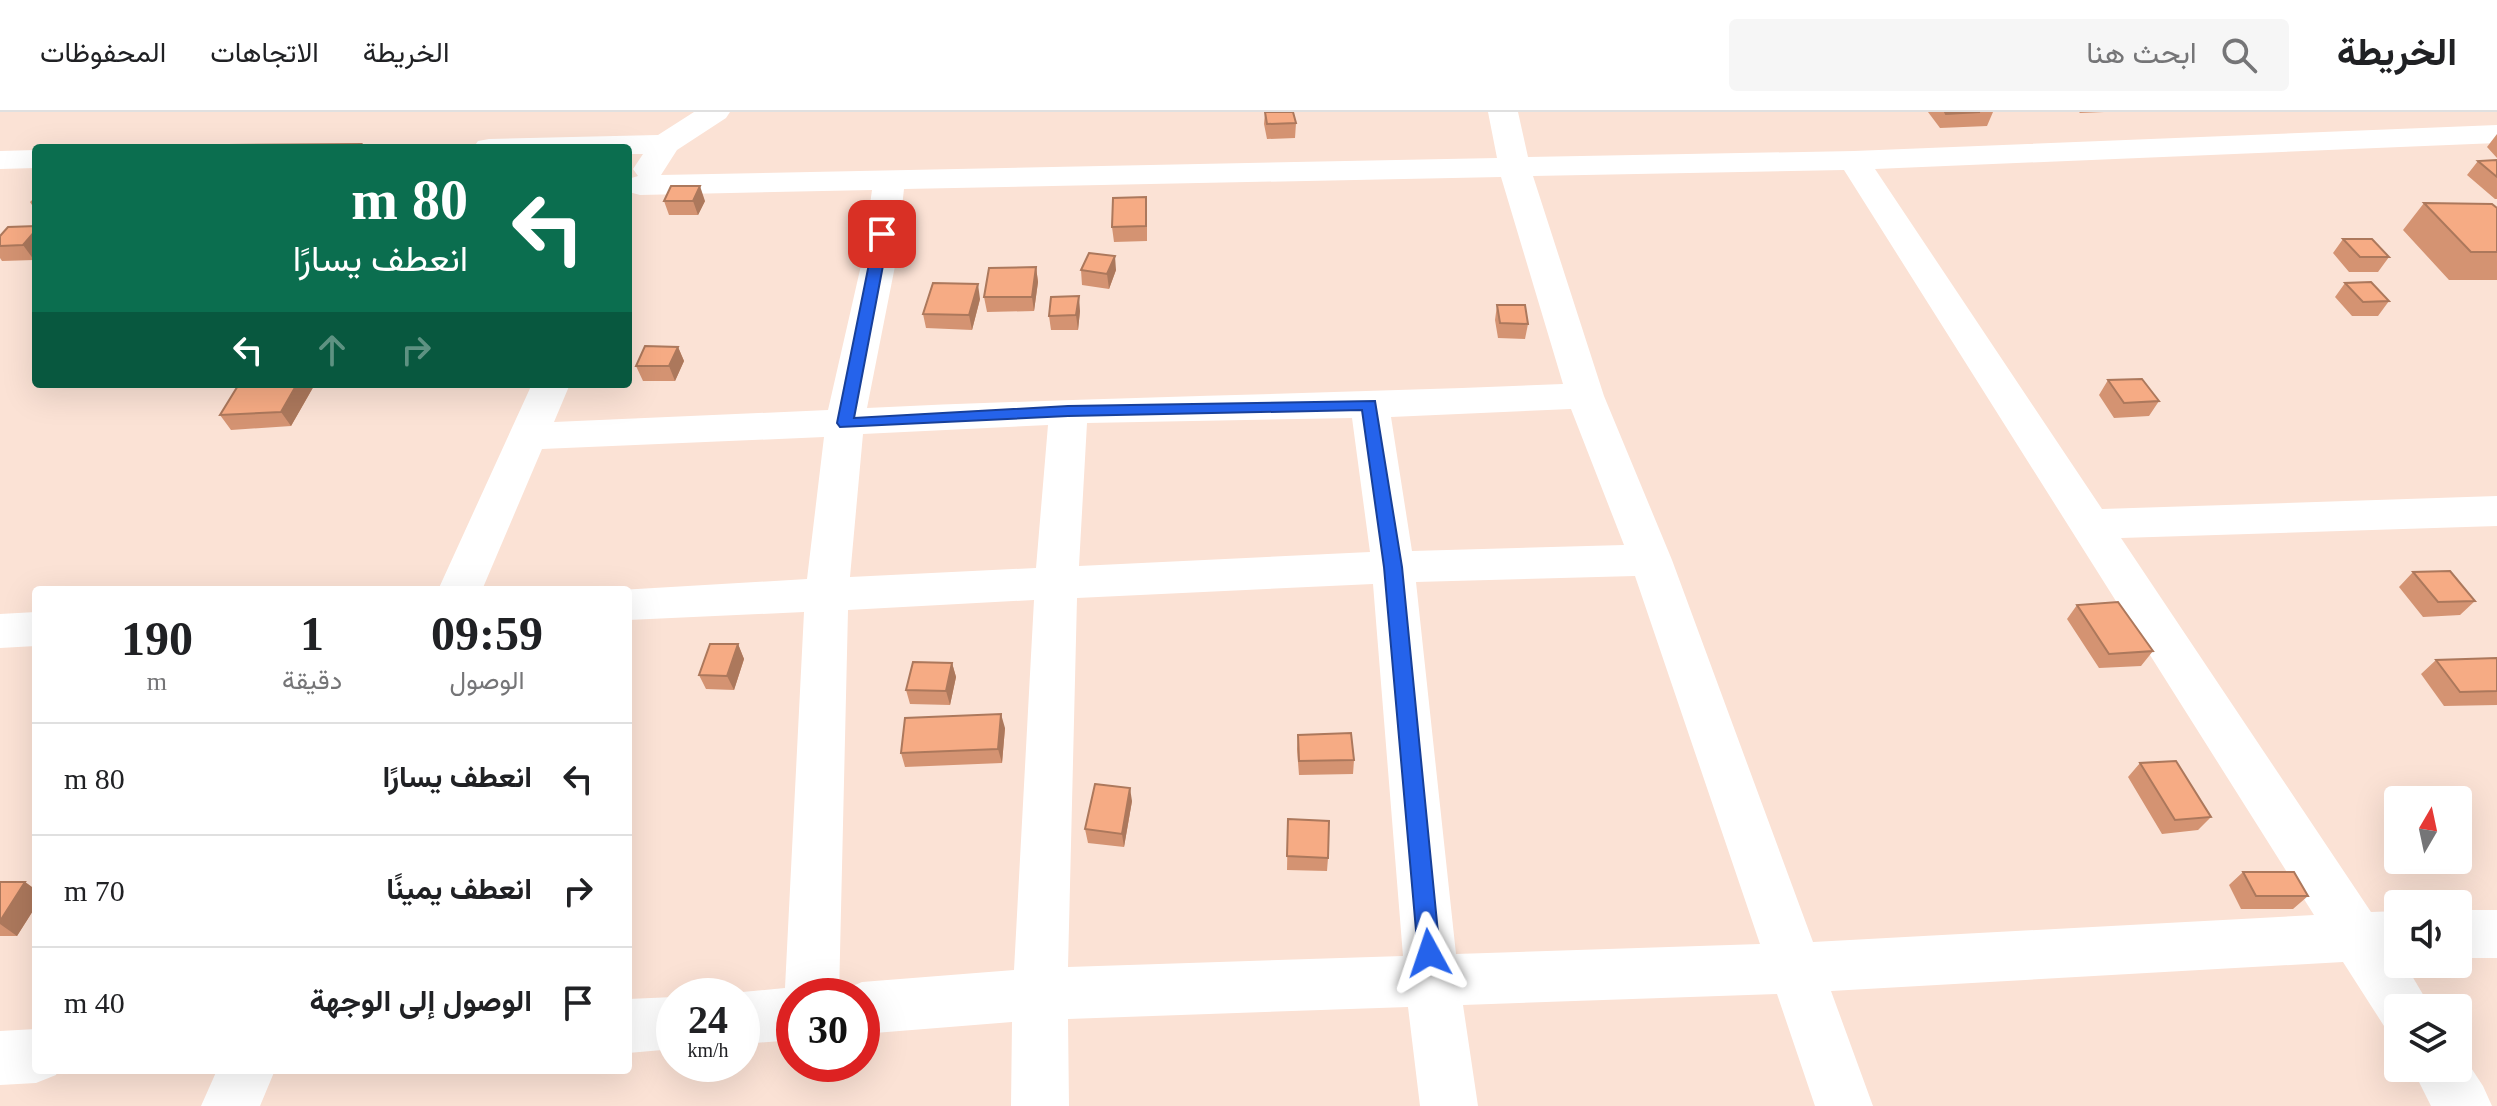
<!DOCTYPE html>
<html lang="ar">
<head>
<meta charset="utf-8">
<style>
  :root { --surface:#fff; --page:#f6f6f6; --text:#202124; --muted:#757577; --line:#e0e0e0 }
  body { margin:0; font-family:"Times New Roman",Vazirmatn,serif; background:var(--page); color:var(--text); direction:rtl; height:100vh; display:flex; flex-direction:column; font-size:30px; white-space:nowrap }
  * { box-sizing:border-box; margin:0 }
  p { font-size:26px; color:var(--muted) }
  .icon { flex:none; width:44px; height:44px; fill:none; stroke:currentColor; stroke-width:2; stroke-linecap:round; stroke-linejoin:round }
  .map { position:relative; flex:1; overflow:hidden; direction:ltr }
  .side { position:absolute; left:32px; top:474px; width:600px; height:488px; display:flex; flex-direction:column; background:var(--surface); border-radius:8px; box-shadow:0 8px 32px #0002; direction:rtl }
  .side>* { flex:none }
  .banner { position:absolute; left:32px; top:32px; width:600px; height:244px; border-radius:8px; box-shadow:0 8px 32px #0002; direction:rtl; background:#0b6e4f; color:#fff; overflow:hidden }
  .needle { width:52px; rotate:9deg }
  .buttons { position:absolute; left:2384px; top:674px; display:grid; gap:16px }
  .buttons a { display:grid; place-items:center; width:88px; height:88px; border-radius:8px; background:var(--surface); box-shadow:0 8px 32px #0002; font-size:40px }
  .speed { position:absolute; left:656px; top:866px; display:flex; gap:16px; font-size:40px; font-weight:700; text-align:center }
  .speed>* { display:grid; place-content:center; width:104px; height:104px; border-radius:50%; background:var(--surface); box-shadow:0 8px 32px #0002; line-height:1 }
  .speed small { font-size:20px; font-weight:400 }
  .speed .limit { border:12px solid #d22; background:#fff; color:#111 }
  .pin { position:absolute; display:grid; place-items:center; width:68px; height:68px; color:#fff; margin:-34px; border-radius:16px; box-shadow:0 4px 12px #0006 }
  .me { position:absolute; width:88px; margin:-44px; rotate:355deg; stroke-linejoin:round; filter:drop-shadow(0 0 6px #0008) }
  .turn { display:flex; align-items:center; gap:28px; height:168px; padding:0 32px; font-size:36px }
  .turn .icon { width:104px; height:104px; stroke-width:2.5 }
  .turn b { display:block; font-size:56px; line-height:68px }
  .lanes { display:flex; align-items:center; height:76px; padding:0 32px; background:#0003; justify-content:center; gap:40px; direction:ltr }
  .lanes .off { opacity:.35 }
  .eta { display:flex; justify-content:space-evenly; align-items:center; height:136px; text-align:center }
  .eta b { font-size:48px; font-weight:700; line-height:56px }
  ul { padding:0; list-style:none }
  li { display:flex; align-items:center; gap:24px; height:112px; padding:0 32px; border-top:2px solid var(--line) }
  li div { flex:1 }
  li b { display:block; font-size:30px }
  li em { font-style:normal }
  header { display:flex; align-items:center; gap:48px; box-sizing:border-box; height:112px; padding:0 40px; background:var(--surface); border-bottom:2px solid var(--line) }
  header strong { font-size:38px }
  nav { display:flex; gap:44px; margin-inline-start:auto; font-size:28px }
  .search { width:560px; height:72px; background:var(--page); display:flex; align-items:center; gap:20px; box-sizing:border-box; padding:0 28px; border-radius:8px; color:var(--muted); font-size:30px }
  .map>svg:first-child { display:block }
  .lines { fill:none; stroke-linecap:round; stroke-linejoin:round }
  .minor { fill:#fff; fill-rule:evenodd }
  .wall { fill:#d49372 }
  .shaded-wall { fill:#ac785c }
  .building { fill:#f6ab84; stroke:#ac785c; stroke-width:2 }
  .route { fill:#2563eb; stroke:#184099; stroke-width:2 }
</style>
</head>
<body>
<header>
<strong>الخريطة</strong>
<div class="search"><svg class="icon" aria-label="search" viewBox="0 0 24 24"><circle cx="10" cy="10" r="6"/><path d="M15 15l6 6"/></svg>ابحث هنا</div>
<nav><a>الخريطة</a><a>الاتجاهات</a><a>المحفوظات</a></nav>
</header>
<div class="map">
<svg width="2497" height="994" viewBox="0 0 2497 994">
  <rect width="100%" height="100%" fill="#fbe2d5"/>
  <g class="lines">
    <!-- minor -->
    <path class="minor" d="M 694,0 L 730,0 L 726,6 L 677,38 L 661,63 L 1497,46 L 1488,0 L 1518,0 L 1528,45 L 1854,39 L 2497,13 L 2497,31 L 1875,57 L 2102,397 L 2497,384 L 2497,414 L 2121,426 L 2371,800 L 2398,799 L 2398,852 L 2405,852 L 2431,896 L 2398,896 L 2398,920 L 2384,914 L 2343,850 L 1831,879 L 1873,994 L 1815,994 L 1777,882 L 1463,893 L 1478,994 L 1420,994 L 1408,895 L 1068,907 L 1069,994 L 1011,994 L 1012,910 L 862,922 L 862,884 L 840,884 L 843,878 L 862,870 L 1014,858 L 1034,488 L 848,498 L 839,884 L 794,884 L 794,928 L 742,932 L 742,884 L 731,884 L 742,880 L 785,876 L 804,500 L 628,508 L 628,478 L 620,478 L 807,467 L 824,325 L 542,337 L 482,478 L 438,478 L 532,272 L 570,272 L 554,310 L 828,298 L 862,149 L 872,78 L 640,83 L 629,80 L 628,67 L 638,64 L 633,57 L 643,42 L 628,42 L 628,36 L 473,36 L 478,29 L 489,27 L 658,23 ZM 1844,58 L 2314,803 L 1813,830 L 1672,448 L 1604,284 L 1533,64 ZM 1501,65 L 1563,272 C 1331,282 1099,285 867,296 L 896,149 L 904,77 ZM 1571,297 L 1624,433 L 1412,439 L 1391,305 ZM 1352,306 L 1370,440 L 1079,454 L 1087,311 ZM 1048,313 L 1036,456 L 850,465 L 863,322 ZM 1635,464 L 1760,832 L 1456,842 L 1416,470 ZM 1373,472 L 1403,844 L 1068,855 L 1077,486 Z
      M 36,38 L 36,56 L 0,57 L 0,39 Z
      M 36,500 L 36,534 L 0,536 L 0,502 Z
      M 2458,798 L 2497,798 L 2497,846 L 2458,846 Z
      M 674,885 L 674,937 L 628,941 L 628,887 Z
      M 36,917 L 36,958 L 58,958 L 56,963 L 36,971 L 0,973 L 0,919 Z
      M 2458,936 L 2483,974 L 2492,994 L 2431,994 L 2412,956 L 2458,956 Z
      M 217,958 L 275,958 L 260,994 L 201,994 Z"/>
  </g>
  <!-- wall -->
  <path class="wall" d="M 1265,0 L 1296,11 L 1295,26 L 1267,27 L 1264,12 Z
    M 1928,0 L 1993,0 L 1987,14 L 1940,16 Z
    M 2079,0 L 2104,0 L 2080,1 Z
    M 2497,22 L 2497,46 L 2487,35 Z
    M 2497,48 L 2497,87 L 2495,87 L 2467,63 L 2478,49 Z
    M 36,84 L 36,99 L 30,90 Z
    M 664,89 L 705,89 L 698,103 L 669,103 Z
    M 2424,91 L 2497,96 L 2497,168 L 2449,168 L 2403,118 Z
    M 1147,99 L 1147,129 L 1114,130 L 1112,115 Z
    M 36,114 L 36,145 L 34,148 L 2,149 L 0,146 L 0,124 Z
    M 2343,127 L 2389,145 L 2378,160 L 2349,160 L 2333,141 Z
    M 1036,155 L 1038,170 L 1034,199 L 987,200 L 984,185 Z
    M 1081,158 L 1116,158 L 1109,177 L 1082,173 Z
    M 2345,171 L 2389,189 L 2378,204 L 2352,204 L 2335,185 Z
    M 980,187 L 972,218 L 926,216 L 923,202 Z
    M 1497,193 L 1528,212 L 1525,227 L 1498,226 L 1495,208 Z
    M 1080,199 L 1078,218 L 1051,218 L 1049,204 Z
    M 678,235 L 684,249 L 675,269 L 643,269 L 636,254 Z
    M 2108,268 L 2159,289 L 2149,304 L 2114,306 L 2099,283 Z
    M 239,272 L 315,272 L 291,314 L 231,318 L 220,303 Z
    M 2413,460 L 2475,489 L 2460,503 L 2423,505 L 2399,475 Z
    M 2077,493 L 2153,539 L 2141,554 L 2099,556 L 2067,507 Z
    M 738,532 L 744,547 L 734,578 L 706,577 L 699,563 Z
    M 2497,546 L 2497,593 L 2444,594 L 2421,562 L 2436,548 Z
    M 952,551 L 956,565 L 950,593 L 910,592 L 906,578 Z
    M 1005,616 L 1002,651 L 905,655 L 901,641 Z
    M 1298,623 L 1354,648 L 1353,662 L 1299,663 L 1297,637 Z
    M 2140,651 L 2211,705 L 2198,718 L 2162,722 L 2128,665 Z
    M 1132,689 L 1124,735 L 1088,731 L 1085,717 Z
    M 1288,707 L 1328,746 L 1327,759 L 1287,758 Z
    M 2243,760 L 2308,784 L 2293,797 L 2241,797 L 2229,773 Z
    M 0,770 L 25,770 L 36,778 L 36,794 L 17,824 L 0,824 Z"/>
  <!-- shaded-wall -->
  <path class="shaded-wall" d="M 700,74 L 705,89 L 698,103 L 693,89 Z
    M 36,118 L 36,145 L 34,148 L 23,133 Z
    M 1115,144 L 1116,158 L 1109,177 L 1107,162 Z
    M 1036,155 L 1038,170 L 1034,199 L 1032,185 Z
    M 978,172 L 980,187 L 972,218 L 969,203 Z
    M 1079,184 L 1080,199 L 1078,218 L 1076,203 Z
    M 678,235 L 684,249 L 675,269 L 669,254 Z
    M 297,272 L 315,272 L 291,314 L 281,300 Z
    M 738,532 L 744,547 L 734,578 L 727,564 Z
    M 952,551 L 956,565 L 950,593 L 946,579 Z
    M 1001,602 L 1005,616 L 1002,651 L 998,637 Z
    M 1130,676 L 1132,689 L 1124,735 L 1122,722 Z
    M 25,770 L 36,778 L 36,794 L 17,824 L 0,812 L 0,809 Z"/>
  <!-- building -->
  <path class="building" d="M 1265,0 L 1293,0 L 1296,11 L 1267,12 Z
    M 1945,0 L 1980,0 L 1946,2 Z
    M 361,32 L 358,36 L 108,36 L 110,34 Z
    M 2497,48 L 2497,65 L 2478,49 Z
    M 671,74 L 700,74 L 693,89 L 664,89 Z
    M 1146,85 L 1146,114 L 1112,115 L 1113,86 Z
    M 2424,91 L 2492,92 L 2497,96 L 2497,140 L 2471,140 Z
    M 36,114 L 36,118 L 23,133 L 0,134 L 0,124 L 8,115 Z
    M 2343,127 L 2372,127 L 2389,145 L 2360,145 Z
    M 1089,141 L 1115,144 L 1107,162 L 1081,158 Z
    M 1036,155 L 1032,185 L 984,185 L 989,156 Z
    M 2371,170 L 2389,189 L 2363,190 L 2345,171 Z
    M 933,171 L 978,172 L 969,203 L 923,202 Z
    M 1079,184 L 1076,203 L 1049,204 L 1051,185 Z
    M 1497,193 L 1525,193 L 1528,212 L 1500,211 Z
    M 645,234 L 678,235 L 669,254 L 636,254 Z
    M 2142,267 L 2159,289 L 2124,291 L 2108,268 Z
    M 239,272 L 297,272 L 281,300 L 220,303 Z
    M 2450,459 L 2475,489 L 2438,490 L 2413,460 Z
    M 2118,490 L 2153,539 L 2109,542 L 2077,493 Z
    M 710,532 L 738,532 L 727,564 L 699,563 Z
    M 2497,546 L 2497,579 L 2460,580 L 2436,548 Z
    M 913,550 L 952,551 L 946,579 L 906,578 Z
    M 1001,602 L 998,637 L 901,641 L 905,606 Z
    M 1351,621 L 1354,648 L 1299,649 L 1298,623 Z
    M 2176,649 L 2211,705 L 2175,708 L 2140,651 Z
    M 1095,672 L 1130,676 L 1122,722 L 1085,717 Z
    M 1288,707 L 1329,709 L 1328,746 L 1287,744 Z
    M 2243,760 L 2294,760 L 2308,784 L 2256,784 Z
    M 0,770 L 25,770 L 0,809 Z"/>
  <!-- route -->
  <path class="route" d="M 882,117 L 889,122 L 854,306 L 1068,294 L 1375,289 L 1402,455 L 1440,841 L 1437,848 L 1429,851 L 1422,848 L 1418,841 L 1384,455 L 1362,298 L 1068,304 L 840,315 L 837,311 L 875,122 Z"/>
</svg>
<div class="buttons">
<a><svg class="needle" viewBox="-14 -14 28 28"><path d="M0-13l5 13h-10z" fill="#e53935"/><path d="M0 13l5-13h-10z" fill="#757577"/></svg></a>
<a><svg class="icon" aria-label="sound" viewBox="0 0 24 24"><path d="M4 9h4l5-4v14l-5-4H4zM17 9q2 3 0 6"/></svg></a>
<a><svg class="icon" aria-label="layers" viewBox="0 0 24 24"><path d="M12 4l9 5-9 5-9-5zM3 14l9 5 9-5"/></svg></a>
</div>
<div class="speed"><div>24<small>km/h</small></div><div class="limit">30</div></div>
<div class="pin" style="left:882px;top:122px;background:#d93025"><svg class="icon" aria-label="arrive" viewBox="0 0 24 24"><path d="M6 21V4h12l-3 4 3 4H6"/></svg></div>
<svg class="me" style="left:1429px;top:841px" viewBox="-20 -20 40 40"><path d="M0-17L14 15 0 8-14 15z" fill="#2563eb" stroke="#fff" stroke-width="4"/></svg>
<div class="banner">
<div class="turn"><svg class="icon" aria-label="left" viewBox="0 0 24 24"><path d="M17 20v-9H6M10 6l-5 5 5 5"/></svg><div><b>80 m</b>انعطف يسارًا</div></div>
<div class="lanes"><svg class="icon" aria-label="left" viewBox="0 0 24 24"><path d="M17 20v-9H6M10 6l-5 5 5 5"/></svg><svg class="icon off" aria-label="ahead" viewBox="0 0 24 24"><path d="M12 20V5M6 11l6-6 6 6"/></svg><svg class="icon off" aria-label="right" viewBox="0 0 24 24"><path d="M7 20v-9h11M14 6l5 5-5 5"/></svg></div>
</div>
<section class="side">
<div class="eta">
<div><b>09:59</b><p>الوصول</p></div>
<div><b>1</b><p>دقيقة</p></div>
<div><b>190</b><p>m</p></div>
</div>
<ul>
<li><svg class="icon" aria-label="left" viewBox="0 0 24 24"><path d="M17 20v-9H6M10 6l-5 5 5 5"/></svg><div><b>انعطف يسارًا</b></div><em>80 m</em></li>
<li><svg class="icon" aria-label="right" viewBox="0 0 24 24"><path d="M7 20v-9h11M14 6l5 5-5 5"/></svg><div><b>انعطف يمينًا</b></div><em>70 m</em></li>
<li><svg class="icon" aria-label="arrive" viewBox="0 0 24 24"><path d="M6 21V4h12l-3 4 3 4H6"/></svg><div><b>الوصول إلى الوجهة</b></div><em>40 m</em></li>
</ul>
</section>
</div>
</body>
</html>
